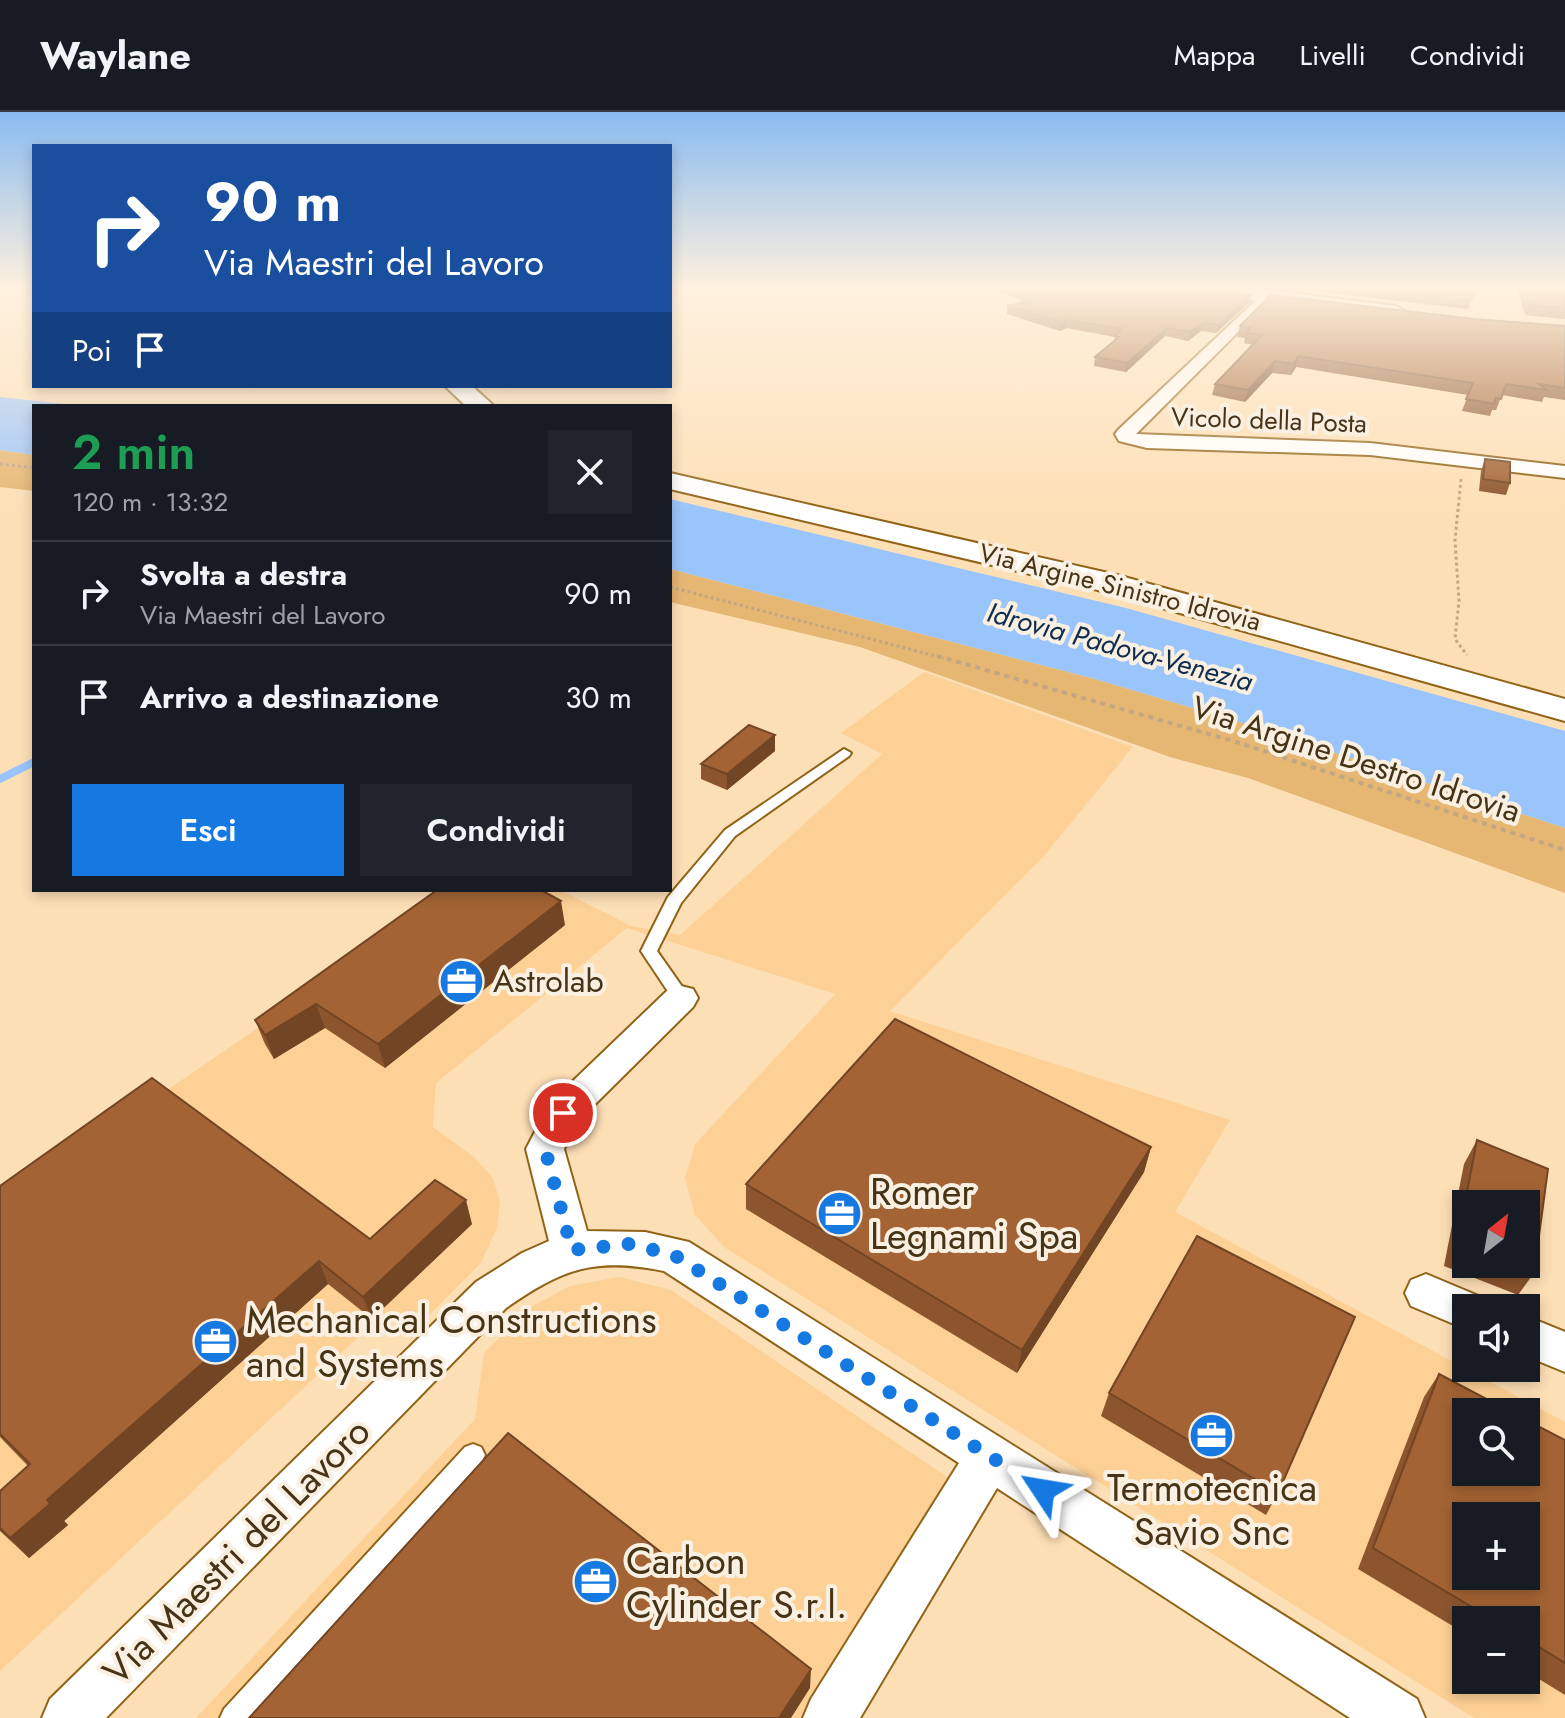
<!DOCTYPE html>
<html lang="it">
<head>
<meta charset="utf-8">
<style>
  :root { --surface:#171b24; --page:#20242c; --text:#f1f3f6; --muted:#9ea1a6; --line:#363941; --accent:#1579e1 }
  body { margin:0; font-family:Jost,sans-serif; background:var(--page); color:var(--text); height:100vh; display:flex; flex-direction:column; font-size:30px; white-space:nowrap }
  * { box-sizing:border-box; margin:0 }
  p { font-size:26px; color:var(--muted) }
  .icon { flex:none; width:44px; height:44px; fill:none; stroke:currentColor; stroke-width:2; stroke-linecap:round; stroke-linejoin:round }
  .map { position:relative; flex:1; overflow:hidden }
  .panel { position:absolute; left:32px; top:292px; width:640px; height:488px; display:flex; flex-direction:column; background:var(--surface); border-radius:0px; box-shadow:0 4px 12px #0003 }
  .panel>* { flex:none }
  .banner { position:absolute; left:32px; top:32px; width:640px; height:244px; border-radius:0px; box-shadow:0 4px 12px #0003; background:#1a4fa0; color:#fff; overflow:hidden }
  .needle { width:52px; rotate:31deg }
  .fabs { position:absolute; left:1452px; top:1078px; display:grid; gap:16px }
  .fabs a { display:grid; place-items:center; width:88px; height:88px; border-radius:0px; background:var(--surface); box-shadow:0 4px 12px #0003; font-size:40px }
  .pin { position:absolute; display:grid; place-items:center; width:68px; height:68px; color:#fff; margin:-34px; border:4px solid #fff; border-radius:50%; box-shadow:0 2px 8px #0007 }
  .me { position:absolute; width:88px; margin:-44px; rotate:303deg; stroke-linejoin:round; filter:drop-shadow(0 0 6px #0008) }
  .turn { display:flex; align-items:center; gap:28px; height:168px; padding:0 40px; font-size:36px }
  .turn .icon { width:104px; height:104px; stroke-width:2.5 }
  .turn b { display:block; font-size:56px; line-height:68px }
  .then { display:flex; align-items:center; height:76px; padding:0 40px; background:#0003; gap:16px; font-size:30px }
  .round { display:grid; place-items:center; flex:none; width:84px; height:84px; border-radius:0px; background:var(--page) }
  .headline { display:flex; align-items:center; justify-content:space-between; height:136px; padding:0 40px }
  h1 { font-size:48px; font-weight:600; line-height:60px; color:#1e9e55 }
  .button { display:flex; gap:16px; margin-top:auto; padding:16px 40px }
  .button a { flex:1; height:92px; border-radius:0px; background:var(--accent); color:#fff; font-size:32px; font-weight:600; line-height:92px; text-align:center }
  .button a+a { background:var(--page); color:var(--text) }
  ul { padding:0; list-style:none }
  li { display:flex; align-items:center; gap:24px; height:104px; padding:0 40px; border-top:2px solid var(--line) }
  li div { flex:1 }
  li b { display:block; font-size:30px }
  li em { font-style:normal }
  header { display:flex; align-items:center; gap:48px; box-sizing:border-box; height:112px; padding:0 40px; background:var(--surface); border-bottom:2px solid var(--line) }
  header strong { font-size:38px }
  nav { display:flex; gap:44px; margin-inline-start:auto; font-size:28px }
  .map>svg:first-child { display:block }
  .built { fill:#fdd195; fill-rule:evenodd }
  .green { fill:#e6b673 }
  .water { fill:#9ac5fc }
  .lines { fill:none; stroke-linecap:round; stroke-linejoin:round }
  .stream { stroke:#9ac5fc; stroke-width:8 }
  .lane-casing { stroke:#906317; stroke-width:4 }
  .street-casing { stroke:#906317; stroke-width:4 }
  .secondary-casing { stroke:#906317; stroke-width:4 }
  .path-far1 { stroke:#c2a782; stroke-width:3; stroke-dasharray:3 3; stroke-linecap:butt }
  .path { stroke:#c2a782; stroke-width:4; stroke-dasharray:5 5; stroke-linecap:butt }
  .lane { fill:#fff; fill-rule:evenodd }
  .street { fill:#fff; fill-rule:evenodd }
  .secondary { fill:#fff; fill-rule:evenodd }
  .wall { fill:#8c552d; fill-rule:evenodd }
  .shaded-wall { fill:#724524 }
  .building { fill:#a36334; stroke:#724524; stroke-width:2; fill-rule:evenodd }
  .route { stroke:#1579e1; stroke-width:14; stroke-dasharray:0 25.2 }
  .labels { text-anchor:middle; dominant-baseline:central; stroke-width:8; stroke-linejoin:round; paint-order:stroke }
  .far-street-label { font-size:26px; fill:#473316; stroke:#faf0e2 }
  .far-water-label { font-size:28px; font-style:italic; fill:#102d50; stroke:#faf0e2 }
  .street-label { font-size:32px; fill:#473316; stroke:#faf0e2 }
  .poi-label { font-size:32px; fill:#473316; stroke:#faf0e2; text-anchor:start }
  .near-poi-label { font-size:38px; fill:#473316; stroke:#faf0e2; text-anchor:start }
  .near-street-label { font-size:38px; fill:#473316; stroke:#faf0e2 }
</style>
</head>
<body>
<header>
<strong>Waylane</strong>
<nav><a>Mappa</a><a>Livelli</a><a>Condividi</a></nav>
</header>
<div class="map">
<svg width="1565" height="1606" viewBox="0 0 1565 1606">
  <rect width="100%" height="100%" fill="#fddfb6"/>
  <!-- built -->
  <path class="built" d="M 924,560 L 1133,635 L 1044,744 L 890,899 L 1230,1008 L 1175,1100 L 1565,1310 L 1565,1606 L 1474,1606 L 724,1135 L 695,1103 L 685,1066 L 695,1032 L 835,882 L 627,816 L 436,971 L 433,1015 L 473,1044 L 493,1066 L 500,1090 L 497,1116 L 481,1151 L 430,1202 L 370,1214 L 0,1559 L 0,1092 L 460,778 L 560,778 L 631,814 L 680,823 L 882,642 L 841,621 ZM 1466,1300 L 1526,1300 L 1526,1360 L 1466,1360 ZM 1466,1404 L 1526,1404 L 1526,1464 L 1466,1464 ZM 1466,1508 L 1526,1508 L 1526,1568 L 1466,1568 Z
    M 619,1165 L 671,1178 L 984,1390 L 860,1606 L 196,1606 L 475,1307 L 484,1241 L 527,1197 L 570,1174 Z"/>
  <!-- green -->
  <path class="green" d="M 0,338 L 34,343 L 34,379 L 0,375 Z
    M 670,457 L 1095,567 L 1253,614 L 1565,716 L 1565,781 L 1248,666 L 1173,646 L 860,535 L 670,490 Z"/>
  <!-- water -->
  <path class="water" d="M 0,285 L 81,294 L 34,294 L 34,343 L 0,338 Z
    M 670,387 L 1126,496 L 1565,619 L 1565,716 L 1253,614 L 1095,567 L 670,457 Z"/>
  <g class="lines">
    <!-- stream -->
    <path class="stream" d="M 0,667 L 34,650"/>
    <defs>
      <path id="lane" d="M 844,637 L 851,641 L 849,644 L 735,724 L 681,791 L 657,839 L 690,886 L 687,890 L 675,890 L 641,839 L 668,785 L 725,718 Z
        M 473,1332 L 481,1335 L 485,1343 L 481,1351 L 251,1606 L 220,1606 L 224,1597 L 465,1335 Z"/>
      <path id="street" d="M 1268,177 L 1276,182 L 1136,322 L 1370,331 L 1565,354 L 1565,366 L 1370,343 L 1147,336 L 1119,329 L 1115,322 L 1118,318 Z
        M 681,874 L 693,877 L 698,886 L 693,895 L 577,1010 L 564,1037 L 587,1119 L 645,1120 L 689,1130 L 1417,1587 L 1425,1606 L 1350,1606 L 997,1376 L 860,1606 L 803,1606 L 811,1587 L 959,1351 L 664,1159 C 595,1145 563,1156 506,1196 L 106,1606 L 42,1606 L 50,1587 L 476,1170 L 522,1141 L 549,1129 L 526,1037 L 550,991 L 669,877 Z
        M 1426,1162 L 1481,1185 L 1486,1196 L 1466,1196 L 1466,1217 L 1411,1194 L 1405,1181 L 1411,1168 Z
        M 1526,1204 L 1565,1220 L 1565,1260 L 1526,1244 Z"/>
      <path id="secondary" d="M 1181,175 L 1243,175 L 1396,194 L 1407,200 L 1396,206 L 1191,181 Z
        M 445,274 L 472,274 L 494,294 L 466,294 Z
        M 670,361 L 1117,463 L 1565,587 L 1565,609 L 1098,478 L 670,377 Z"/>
    </defs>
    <!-- lane casing -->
    <use href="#lane" class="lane-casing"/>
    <!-- street casing -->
    <use href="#street" class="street-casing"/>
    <!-- secondary casing -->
    <use href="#secondary" class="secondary-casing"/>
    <!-- path-far1 -->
    <path class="path-far1" d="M 0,352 L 34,356
      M 1461,367 L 1455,428 L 1459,489 L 1455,527 L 1467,543
      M 670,475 L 944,546"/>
    <!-- path -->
    <path class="path" d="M 937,544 L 1233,629 L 1565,738"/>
    <!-- lane -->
    <use href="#lane" class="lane"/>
    <!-- street -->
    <use href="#street" class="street"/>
    <!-- secondary -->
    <use href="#secondary" class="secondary"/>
  </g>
  <!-- wall -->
  <path class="wall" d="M 995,175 L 1191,175 L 1249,191 L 1216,221 L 1201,219 L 1188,229 L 1165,224 L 1126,260 L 1094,254 L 1095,245 L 1114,229 L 1115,225 L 1066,216 L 1060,219 L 1007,202 L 1007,194 L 1021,191 L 1021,188 L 995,178 Z
    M 1277,175 L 1478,175 L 1468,197 Z
    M 1517,175 L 1565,175 L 1565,207 L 1525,203 Z
    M 1474,207 L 1565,214 L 1565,288 L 1544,285 L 1542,290 L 1502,283 L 1496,298 L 1492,298 L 1490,304 L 1462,299 L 1468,283 L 1296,255 L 1291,263 L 1272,261 L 1245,290 L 1212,283 L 1215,272 L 1253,233 L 1244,231 L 1245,226 L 1237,225 L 1240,214 Z
    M 1485,347 L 1510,371 L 1506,383 L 1479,379 L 1481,359 Z
    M 775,639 L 727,678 L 701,667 L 701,652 Z
    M 565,813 L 385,956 L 325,916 L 274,947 L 265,932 L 255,908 Z
    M 1477,1028 L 1534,1161 L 1518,1183 L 1444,1154 L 1464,1052 ZM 1466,1092 L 1526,1152 L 1466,1152 Z
    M 1151,1035 L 1144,1060 L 1017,1261 L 746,1097 L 746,1072 Z
    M 0,1074 L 370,1127 L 472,1112 L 372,1207 L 328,1172 L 64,1409 L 68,1413 L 29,1446 L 0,1419 L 0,1379 L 28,1354 L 0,1325 Z
    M 1439,1262 L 1565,1328 L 1565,1583 L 1526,1559 L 1526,1508 L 1466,1508 L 1466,1522 L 1358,1457 L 1424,1285 Z
    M 1109,1281 L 1278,1381 L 1266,1403 L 1101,1304 Z"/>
  <!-- shaded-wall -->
  <path class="shaded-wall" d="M 1251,183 L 1249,191 L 1216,221 L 1218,213 Z
    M 1067,208 L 1066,216 L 1060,219 L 1061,210 Z
    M 1203,211 L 1201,219 L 1188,229 L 1190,220 Z
    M 1167,216 L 1165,224 L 1126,260 L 1127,251 Z
    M 1298,244 L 1296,255 L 1291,263 L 1294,252 Z
    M 1275,249 L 1272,261 L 1245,290 L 1248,278 Z
    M 775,623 L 775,639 L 727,678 L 727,662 Z
    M 561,789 L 565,813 L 385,956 L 378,932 Z
    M 316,892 L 325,916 L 274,947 L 265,923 Z
    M 1151,1035 L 1144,1060 L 1017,1261 L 1022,1238 Z
    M 466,1088 L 472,1112 L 372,1207 L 363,1185 Z
    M 319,1149 L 328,1172 L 64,1409 L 68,1413 L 29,1446 L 10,1426 L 47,1388 Z
    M 811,1557 L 810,1576 L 791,1606 L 779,1606 Z"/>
  <!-- building -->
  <path class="building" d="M 1009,175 L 1191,175 L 1251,183 L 1218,213 L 1203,211 L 1190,220 L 1167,216 L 1127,251 L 1095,245 L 1119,225 L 1115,224 L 1122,217 L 1067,208 L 1061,210 L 1007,194 L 1032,189 L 1022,184 L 1029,183 Z
    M 1348,175 L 1477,175 L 1470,189 Z
    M 1524,175 L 1565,175 L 1565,196 L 1529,193 Z
    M 1271,183 L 1474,207 L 1565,214 L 1565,276 L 1539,272 L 1546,278 L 1506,272 L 1501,287 L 1496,286 L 1494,292 L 1466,287 L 1473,271 L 1298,244 L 1294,252 L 1275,249 L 1248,278 L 1215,272 L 1262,223 L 1247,221 L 1250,216 L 1240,214 Z
    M 1485,347 L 1510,350 L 1510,371 L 1483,367 Z
    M 749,613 L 775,623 L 727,662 L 701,652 Z
    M 437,778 L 541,778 L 561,789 L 378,932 L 316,892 L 265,923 L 255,908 Z
    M 895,907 L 1151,1035 L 1022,1238 L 746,1072 Z
    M 152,966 L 370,1127 L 435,1068 L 466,1088 L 363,1185 L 319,1149 L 47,1388 L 50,1392 L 10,1426 L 0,1416 L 0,1379 L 30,1352 L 0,1322 L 0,1074 Z
    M 1477,1028 L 1548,1057 L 1534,1161 L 1510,1152 L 1526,1152 L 1526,1092 L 1466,1092 L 1466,1135 L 1457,1132 Z
    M 1197,1124 L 1355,1205 L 1278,1381 L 1109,1281 Z
    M 1439,1262 L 1511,1300 L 1466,1300 L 1466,1360 L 1526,1360 L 1526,1308 L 1565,1328 L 1565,1551 L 1526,1527 L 1526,1508 L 1494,1508 L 1373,1436 ZM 1466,1404 L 1526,1404 L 1526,1464 L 1466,1464 Z
    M 508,1321 L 811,1557 L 779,1606 L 249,1606 Z"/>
  <!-- sky -->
  <linearGradient id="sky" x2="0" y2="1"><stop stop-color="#89bbf0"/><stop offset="0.44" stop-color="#fef1de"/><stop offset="1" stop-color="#fef1de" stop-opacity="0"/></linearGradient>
  <rect width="1565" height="400" fill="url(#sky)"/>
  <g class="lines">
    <!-- route -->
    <path class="route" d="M 563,1001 L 545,1037 L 572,1138 L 629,1132 L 674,1143 L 1043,1378"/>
  </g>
  <!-- icons -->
  <defs>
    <symbol id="office-disc" viewBox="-11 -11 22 22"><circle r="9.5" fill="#1579e1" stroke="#faf0e2"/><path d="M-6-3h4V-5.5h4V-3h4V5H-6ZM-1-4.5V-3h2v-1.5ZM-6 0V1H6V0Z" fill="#fff"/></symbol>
  </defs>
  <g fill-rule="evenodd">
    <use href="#office-disc" x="436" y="844" width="51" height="51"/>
    <use href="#office-disc" x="814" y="1076" width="51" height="51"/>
    <use href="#office-disc" x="190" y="1204" width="51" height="51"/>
    <use href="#office-disc" x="1186" y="1298" width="51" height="51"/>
    <use href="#office-disc" x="570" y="1444" width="51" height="51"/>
  </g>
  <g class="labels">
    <!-- far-street labels -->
    <g class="far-street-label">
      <text transform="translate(1269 308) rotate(2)">Vicolo della Posta</text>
      <text transform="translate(1120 475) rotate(14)">Via Argine Sinistro Idrovia</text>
    </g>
    <!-- far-water labels -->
    <g class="far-water-label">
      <text transform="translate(1120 535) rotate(15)">Idrovia Padova-Venezia</text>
    </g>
    <!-- street labels -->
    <g class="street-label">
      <text transform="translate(1356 647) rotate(18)">Via Argine Destro Idrovia</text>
    </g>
    <!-- poi labels -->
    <g class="poi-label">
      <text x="493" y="869">Astrolab</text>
    </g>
    <!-- near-poi labels -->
    <g class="near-poi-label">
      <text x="870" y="1079">Romer<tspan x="870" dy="44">Legnami Spa</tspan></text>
      <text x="246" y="1207">Mechanical Constructions<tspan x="246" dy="44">and Systems</tspan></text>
      <text x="1212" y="1375" text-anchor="middle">Termotecnica<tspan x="1212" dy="44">Savio Snc</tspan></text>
      <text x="626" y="1448">Carbon<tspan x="626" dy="44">Cylinder S.r.l.</tspan></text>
    </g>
    <!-- near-street labels -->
    <g class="near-street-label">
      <text transform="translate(236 1439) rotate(-45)">Via Maestri del Lavoro</text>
    </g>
  </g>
</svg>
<div class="fabs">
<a><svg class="needle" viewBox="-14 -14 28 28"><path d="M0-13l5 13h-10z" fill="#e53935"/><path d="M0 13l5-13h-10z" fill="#9ea1a6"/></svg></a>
<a><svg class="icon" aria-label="sound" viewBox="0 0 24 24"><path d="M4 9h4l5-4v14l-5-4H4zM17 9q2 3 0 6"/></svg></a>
<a><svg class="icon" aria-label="search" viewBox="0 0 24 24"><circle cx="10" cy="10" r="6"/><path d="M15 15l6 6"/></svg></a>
<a>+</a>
<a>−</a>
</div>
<div class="pin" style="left:563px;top:1001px;background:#d93025"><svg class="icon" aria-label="arrive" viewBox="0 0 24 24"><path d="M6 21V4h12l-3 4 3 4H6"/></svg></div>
<svg class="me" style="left:1043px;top:1378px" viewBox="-20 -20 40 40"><path d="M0-17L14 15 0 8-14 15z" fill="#1579e1" stroke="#fff" stroke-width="4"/></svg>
<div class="banner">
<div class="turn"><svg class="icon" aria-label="right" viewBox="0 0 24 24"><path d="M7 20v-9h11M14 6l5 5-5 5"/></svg><div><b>90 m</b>Via Maestri del Lavoro</div></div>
<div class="then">Poi<svg class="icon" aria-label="arrive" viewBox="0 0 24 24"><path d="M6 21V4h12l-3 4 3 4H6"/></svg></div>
</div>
<section class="panel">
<div class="headline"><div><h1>2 min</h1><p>120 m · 13:32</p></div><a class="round"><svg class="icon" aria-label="close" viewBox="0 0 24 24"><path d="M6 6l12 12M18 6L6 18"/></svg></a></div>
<ul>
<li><svg class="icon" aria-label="right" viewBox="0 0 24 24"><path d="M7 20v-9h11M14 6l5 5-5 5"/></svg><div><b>Svolta a destra</b><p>Via Maestri del Lavoro</p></div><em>90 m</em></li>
<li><svg class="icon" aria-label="arrive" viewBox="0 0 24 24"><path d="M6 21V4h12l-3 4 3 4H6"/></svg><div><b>Arrivo a destinazione</b></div><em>30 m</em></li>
</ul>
<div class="button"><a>Esci</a><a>Condividi</a></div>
</section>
</div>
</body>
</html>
